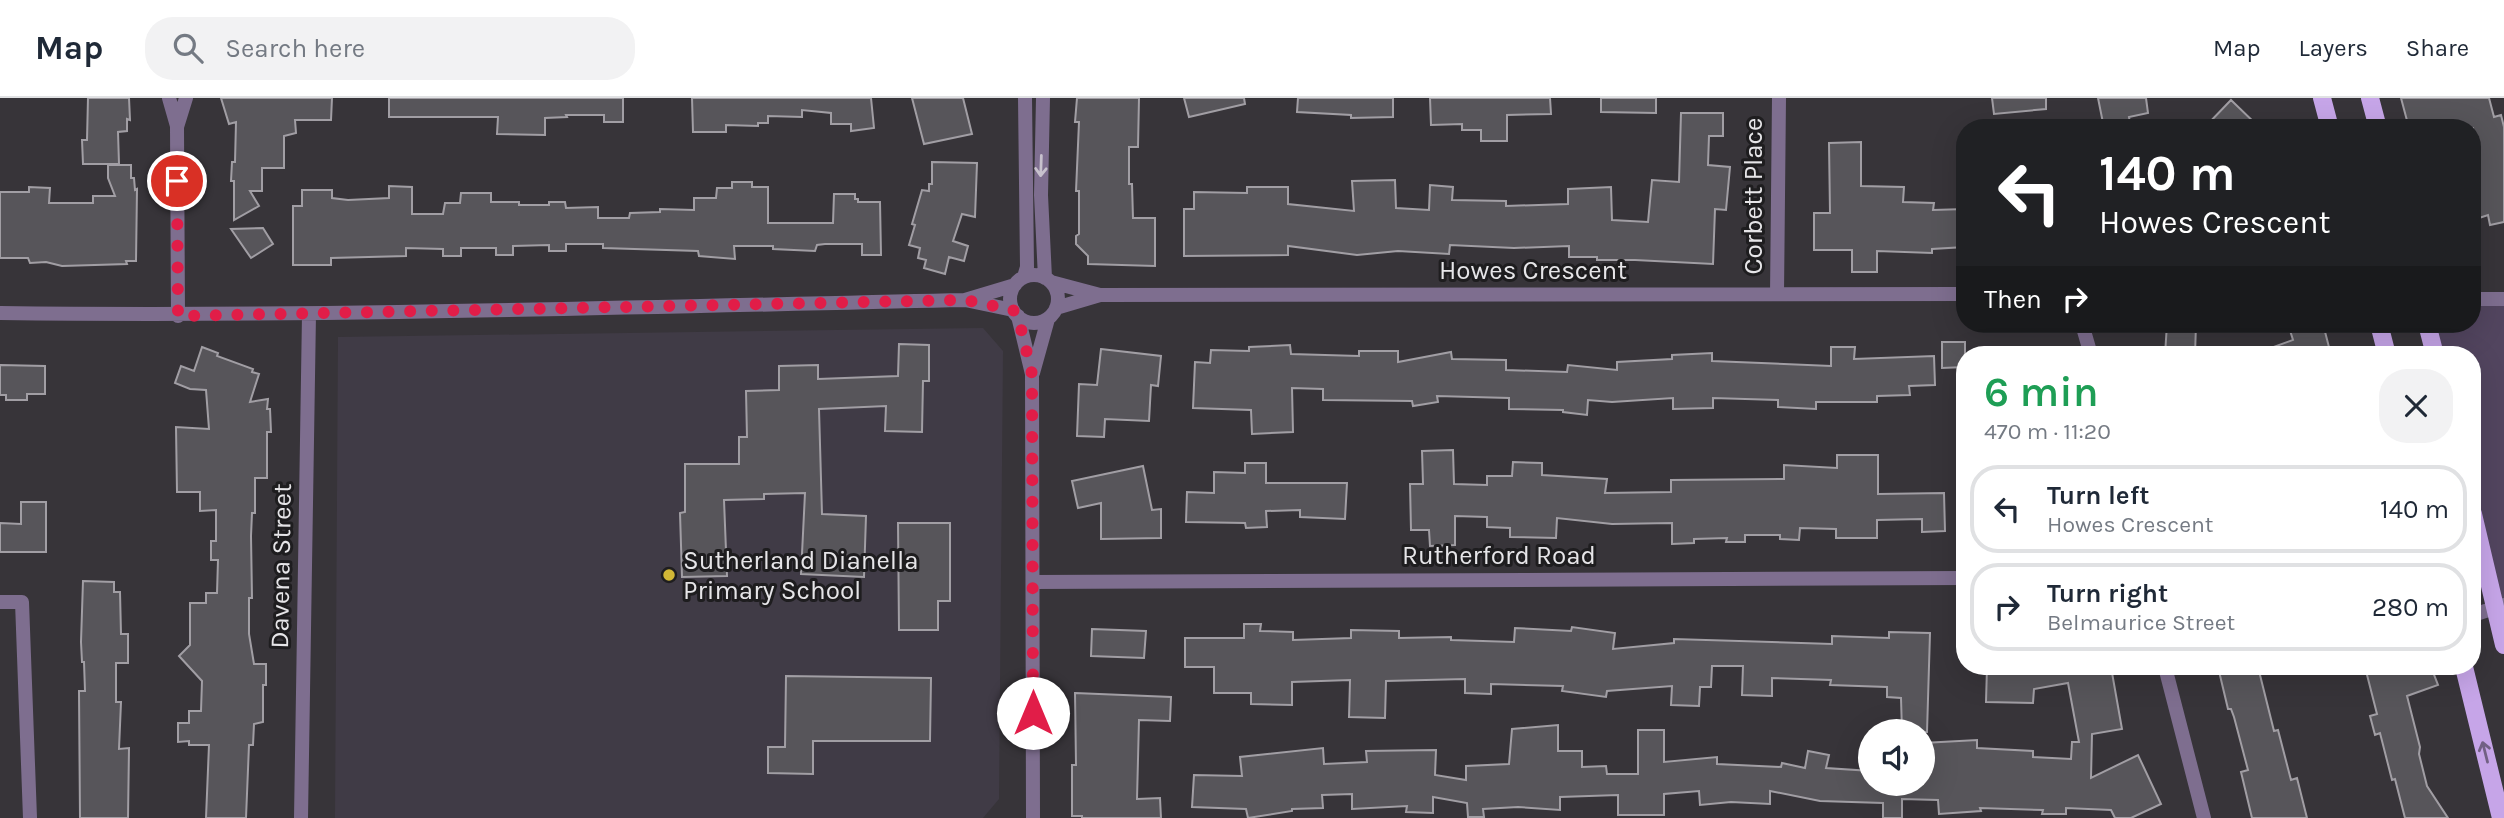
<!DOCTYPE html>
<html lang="en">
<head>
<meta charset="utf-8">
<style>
  :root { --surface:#fff; --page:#f2f2f3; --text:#1f2937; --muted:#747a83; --line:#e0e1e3 }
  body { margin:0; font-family:Karla,sans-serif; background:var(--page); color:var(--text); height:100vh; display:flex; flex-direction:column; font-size:26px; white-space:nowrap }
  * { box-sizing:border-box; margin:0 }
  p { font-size:23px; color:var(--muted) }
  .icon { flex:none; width:38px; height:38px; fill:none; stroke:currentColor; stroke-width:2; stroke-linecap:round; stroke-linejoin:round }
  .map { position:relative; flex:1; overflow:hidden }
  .panel { position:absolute; left:1956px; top:248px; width:525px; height:329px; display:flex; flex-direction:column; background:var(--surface); border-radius:28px; box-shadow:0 7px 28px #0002 }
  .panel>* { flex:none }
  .top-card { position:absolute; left:1956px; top:21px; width:525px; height:214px; border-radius:28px; box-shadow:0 7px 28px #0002; background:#202124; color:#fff; overflow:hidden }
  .buttons { position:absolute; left:1858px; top:621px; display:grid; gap:14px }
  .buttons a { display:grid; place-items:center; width:77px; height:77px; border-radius:50%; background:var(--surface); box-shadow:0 7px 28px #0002; font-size:35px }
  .pin { position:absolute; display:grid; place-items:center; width:60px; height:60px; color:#fff; margin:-30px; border:4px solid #fff; border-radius:50%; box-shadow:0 2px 7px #0007 }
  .me { position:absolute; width:77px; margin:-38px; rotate:0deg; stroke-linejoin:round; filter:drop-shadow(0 0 5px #0008) }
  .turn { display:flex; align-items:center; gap:24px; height:147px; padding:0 28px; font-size:32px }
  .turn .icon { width:91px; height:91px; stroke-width:2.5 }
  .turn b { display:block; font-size:49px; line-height:60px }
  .then { display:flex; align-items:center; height:66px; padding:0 28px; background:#0003; gap:14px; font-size:26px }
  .round { display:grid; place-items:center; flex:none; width:74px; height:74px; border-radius:28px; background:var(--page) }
  .overview { display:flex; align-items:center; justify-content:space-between; height:119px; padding:0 28px }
  h1 { font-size:42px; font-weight:600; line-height:52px; color:#1e9e55 }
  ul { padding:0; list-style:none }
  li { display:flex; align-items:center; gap:21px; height:88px; margin:0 14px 10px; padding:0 14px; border:4px solid var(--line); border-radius:28px }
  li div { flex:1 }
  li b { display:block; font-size:26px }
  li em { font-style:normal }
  header { display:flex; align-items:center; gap:42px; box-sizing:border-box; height:98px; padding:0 35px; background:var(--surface); border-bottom:2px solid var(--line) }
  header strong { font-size:33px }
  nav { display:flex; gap:38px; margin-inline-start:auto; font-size:24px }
  .search { width:490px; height:63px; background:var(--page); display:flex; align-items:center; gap:18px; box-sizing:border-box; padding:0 24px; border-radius:28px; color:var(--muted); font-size:26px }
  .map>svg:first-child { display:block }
  .built { fill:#403b46 }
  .green { fill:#52455f }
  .building { fill:#57555a; stroke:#a19ea4; stroke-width:2 }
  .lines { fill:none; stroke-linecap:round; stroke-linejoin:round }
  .street { stroke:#7e6e8f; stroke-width:14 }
  .primary { stroke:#c6a5e8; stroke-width:18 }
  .oneway { stroke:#c7c1cd }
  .oneway2 { stroke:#726184 }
  .route { stroke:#e11d48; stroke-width:12; stroke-dasharray:0 21.6 }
  .poi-dot { fill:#d2b736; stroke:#1e1d1f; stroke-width:2.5 }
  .labels { text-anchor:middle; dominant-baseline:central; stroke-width:6; stroke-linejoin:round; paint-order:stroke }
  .street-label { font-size:26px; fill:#e6e5e8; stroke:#1e1d1f }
  .poi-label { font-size:26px; fill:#e6e5e8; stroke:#1e1d1f; text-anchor:start }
</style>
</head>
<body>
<header>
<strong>Map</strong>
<div class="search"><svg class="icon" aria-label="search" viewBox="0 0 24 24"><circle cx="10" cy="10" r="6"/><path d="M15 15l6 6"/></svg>Search here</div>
<nav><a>Map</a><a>Layers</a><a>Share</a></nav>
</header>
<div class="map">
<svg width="2504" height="720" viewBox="0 0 2504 720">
  <rect width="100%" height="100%" fill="#373439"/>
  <!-- built -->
  <path class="built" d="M 983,230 L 1003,253 L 999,701 L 983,720 L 335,720 L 338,239 Z"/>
  <!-- green -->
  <path class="green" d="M 2473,201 L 2504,201 L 2504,507 L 2473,416 L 2473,257 L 2435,257 L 2427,226 L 2473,226 Z"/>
  <!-- building -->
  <path class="building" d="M 88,0 L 129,0 L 130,22 L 127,21 L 127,33 L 118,34 L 119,66 L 83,66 L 82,42 L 87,42 Z
    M 221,0 L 332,0 L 331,22 L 295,22 L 296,35 L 284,38 L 284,70 L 262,70 L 262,93 L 250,93 L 259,108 L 234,122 L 234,83 L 231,83 L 232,64 L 235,64 L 236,24 L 229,26 Z
    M 389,0 L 623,0 L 623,24 L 604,24 L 604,17 L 566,17 L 567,19 L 545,20 L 545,37 L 497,36 L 498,19 L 389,19 Z
    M 692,0 L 871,0 L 874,30 L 851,33 L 851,26 L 831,26 L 831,15 L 802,12 L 802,19 L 768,18 L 768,25 L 758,25 L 758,28 L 726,27 L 726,34 L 693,34 Z
    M 912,0 L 963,0 L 972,36 L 924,46 Z
    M 1077,0 L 1139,0 L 1138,49 L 1129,49 L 1129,86 L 1132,86 L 1133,120 L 1155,120 L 1155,168 L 1088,166 L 1088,158 L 1076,146 L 1076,138 L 1079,136 L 1079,93 L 1076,93 L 1079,24 L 1075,24 Z
    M 1184,0 L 1244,0 L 1245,6 L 1189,19 Z
    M 1298,0 L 1393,0 L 1393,19 L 1351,20 L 1351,17 L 1297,14 Z
    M 1430,0 L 1550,0 L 1551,16 L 1507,17 L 1507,43 L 1481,43 L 1481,32 L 1462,32 L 1462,26 L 1431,27 Z
    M 1601,0 L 1656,0 L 1656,15 L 1601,14 Z
    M 1992,0 L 2046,0 L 2046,11 L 1994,16 Z
    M 2098,0 L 2146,0 L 2148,15 L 2129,19 L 2131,30 L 2104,30 Z
    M 2401,0 L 2489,0 L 2494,19 L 2501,17 L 2504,29 L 2504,124 L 2490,127 L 2488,117 L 2473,122 L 2473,30 L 2409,30 Z
    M 2231,2 L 2260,30 L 2204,30 Z
    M 1681,15 L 1723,15 L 1723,38 L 1709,38 L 1708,67 L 1730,69 L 1726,112 L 1715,111 L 1713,166 L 1635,162 L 1597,162 L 1597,159 L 1569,159 L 1569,148 L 1514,150 L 1450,147 L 1449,156 L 1398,153 L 1357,157 L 1288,148 L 1288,157 L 1184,158 L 1184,111 L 1194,111 L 1194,94 L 1247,95 L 1247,89 L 1288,89 L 1288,106 L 1354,113 L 1352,83 L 1395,82 L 1396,110 L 1429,112 L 1430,87 L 1453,89 L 1452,102 L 1506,103 L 1506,108 L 1568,106 L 1568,91 L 1611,89 L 1612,122 L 1648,124 L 1652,82 L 1679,84 Z
    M 1861,44 L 1861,88 L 1904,89 L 1903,104 L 1934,105 L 1933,112 L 1965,111 L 1965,149 L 1932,151 L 1932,155 L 1877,153 L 1877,174 L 1852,174 L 1852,152 L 1814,152 L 1814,115 L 1830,115 L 1829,45 Z
    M 932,64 L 977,65 L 975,119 L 962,116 L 953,143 L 968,148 L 964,163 L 949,159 L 945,176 L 924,170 L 926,162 L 918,160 L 920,150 L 909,147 L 915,127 L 912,126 L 922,92 L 929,93 L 929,86 L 932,86 Z
    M 108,67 L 131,67 L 131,80 L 134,80 L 135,92 L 137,91 L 136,163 L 126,163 L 127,166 L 62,168 L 46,164 L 30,165 L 28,160 L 0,160 L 0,94 L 29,94 L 29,89 L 50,90 L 49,105 L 93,105 L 93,98 L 115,98 L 108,80 Z
    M 732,84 L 752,84 L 752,89 L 768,89 L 768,125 L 833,125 L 834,96 L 855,96 L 855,101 L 858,101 L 858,104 L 880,104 L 881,157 L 862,157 L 862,146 L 825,146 L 817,147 L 815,153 L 773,151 L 773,148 L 734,148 L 735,161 L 699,158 L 698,153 L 603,150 L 603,146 L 566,146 L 566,153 L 549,153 L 549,147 L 513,148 L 513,157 L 496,157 L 496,150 L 461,150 L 461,158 L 443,158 L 443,151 L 406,150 L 406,158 L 331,160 L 331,167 L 293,167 L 293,108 L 302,108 L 302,92 L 332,92 L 332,100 L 348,102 L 389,100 L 389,88 L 412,89 L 412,116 L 443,116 L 445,105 L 460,105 L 461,95 L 491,95 L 491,104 L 519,104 L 519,107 L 549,107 L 549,104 L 565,104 L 566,110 L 598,109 L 598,120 L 629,120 L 630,115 L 660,114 L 660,111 L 694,112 L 694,100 L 716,100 L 717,90 L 732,90 Z
    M 263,130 L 273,146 L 251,160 L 231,131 Z
    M 2167,226 L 2196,226 L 2195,257 L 2165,257 Z
    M 2288,226 L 2323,226 L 2330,253 L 2313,257 L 2257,257 L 2257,255 L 2293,242 Z
    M 1942,244 L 1965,244 L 1965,269 L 1942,270 Z
    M 899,246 L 929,247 L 929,283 L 923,283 L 922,334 L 885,333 L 886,308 L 819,311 L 822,416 L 866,418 L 864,479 L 801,476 L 805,395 L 764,396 L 764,401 L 724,402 L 727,478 L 682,479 L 680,415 L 685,414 L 685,366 L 739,366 L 739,339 L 747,339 L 746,293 L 779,292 L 779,268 L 818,267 L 818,281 L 898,278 Z
    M 1290,247 L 1291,256 L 1359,258 L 1359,253 L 1398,253 L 1398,264 L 1451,254 L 1452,261 L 1506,262 L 1506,272 L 1567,274 L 1568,267 L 1617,272 L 1617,264 L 1672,261 L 1672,257 L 1712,255 L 1712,263 L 1831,268 L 1831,249 L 1855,249 L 1854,261 L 1934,258 L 1935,287 L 1909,288 L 1910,297 L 1877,298 L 1877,304 L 1816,304 L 1816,311 L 1778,309 L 1778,302 L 1713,300 L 1713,310 L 1673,311 L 1673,300 L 1612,304 L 1588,302 L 1587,317 L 1563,314 L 1563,312 L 1509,311 L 1509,300 L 1437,298 L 1438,304 L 1413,308 L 1412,303 L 1323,302 L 1323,291 L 1292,290 L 1293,334 L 1252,336 L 1251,312 L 1193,310 L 1195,264 L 1210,265 L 1211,252 L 1249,253 L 1249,249 Z
    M 202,249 L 218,255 L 217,258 L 253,271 L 252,274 L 259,276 L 250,304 L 268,301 L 267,311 L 270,311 L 271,334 L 267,334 L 267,380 L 255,380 L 255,415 L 252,415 L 251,438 L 252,500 L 249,500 L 249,536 L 254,566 L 266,566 L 266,587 L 263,587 L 263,624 L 254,626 L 253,647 L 249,647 L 246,720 L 206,720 L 209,647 L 189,647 L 189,643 L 178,644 L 178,625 L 189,625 L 189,613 L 201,613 L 202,583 L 179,558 L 190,547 L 190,505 L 206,505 L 206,495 L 217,495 L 218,462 L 211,462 L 211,443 L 216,443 L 216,412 L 200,413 L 200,394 L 177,394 L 176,329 L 209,331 L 206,292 L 190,291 L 175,285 L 181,268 L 194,273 Z
    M 1101,251 L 1161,258 L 1158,288 L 1151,287 L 1149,323 L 1105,321 L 1104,339 L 1077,338 L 1079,286 L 1097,287 Z
    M 0,267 L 45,268 L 45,296 L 27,296 L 27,302 L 6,302 L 6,297 L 0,297 Z
    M 1453,352 L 1454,386 L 1487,387 L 1487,378 L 1512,378 L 1513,364 L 1542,365 L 1542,377 L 1607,381 L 1605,395 L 1671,394 L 1671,382 L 1784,381 L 1784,367 L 1837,370 L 1837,357 L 1878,357 L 1878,396 L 1944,395 L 1945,433 L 1922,434 L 1922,421 L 1877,422 L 1877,440 L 1836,440 L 1836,431 L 1800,430 L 1799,442 L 1780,441 L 1780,437 L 1745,437 L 1745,444 L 1726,444 L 1727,440 L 1694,441 L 1694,445 L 1672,446 L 1672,425 L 1612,426 L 1557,420 L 1556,440 L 1510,439 L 1510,430 L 1487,429 L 1487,419 L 1455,418 L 1455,447 L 1430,448 L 1429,432 L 1411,432 L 1410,386 L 1423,386 L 1422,353 Z
    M 1245,365 L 1266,365 L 1266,385 L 1347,385 L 1345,421 L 1300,419 L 1300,412 L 1266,413 L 1267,429 L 1246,430 L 1245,425 L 1186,424 L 1187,394 L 1214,395 L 1214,374 L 1245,375 Z
    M 1143,368 L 1152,412 L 1161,411 L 1161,440 L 1101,441 L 1101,405 L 1078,410 L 1072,383 Z
    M 21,404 L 46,404 L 46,454 L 0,454 L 0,425 L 21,426 Z
    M 898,425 L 950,425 L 950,503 L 938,503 L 938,532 L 899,532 Z
    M 83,483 L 114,484 L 114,494 L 120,494 L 121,536 L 128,536 L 128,565 L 116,565 L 116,604 L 121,604 L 119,651 L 129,650 L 128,720 L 80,720 L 79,593 L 85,593 L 84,564 L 82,564 L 81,544 Z
    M 1244,526 L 1261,526 L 1260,533 L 1293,534 L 1293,542 L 1351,540 L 1351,532 L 1399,533 L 1399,540 L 1451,539 L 1451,542 L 1514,544 L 1515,530 L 1571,533 L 1572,529 L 1615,535 L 1613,551 L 1674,545 L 1674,541 L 1832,546 L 1832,538 L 1889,540 L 1889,534 L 1930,535 L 1927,634 L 1902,634 L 1901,600 L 1887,599 L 1887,589 L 1830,587 L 1831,582 L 1772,580 L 1772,598 L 1742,597 L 1743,568 L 1712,568 L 1711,589 L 1700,589 L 1699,608 L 1671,607 L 1672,588 L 1607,593 L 1606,599 L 1562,593 L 1563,588 L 1491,586 L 1491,596 L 1465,595 L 1465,581 L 1386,583 L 1385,620 L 1349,619 L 1350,582 L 1292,584 L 1292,607 L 1251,606 L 1251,595 L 1214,595 L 1214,569 L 1185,569 L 1185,540 L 1244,540 Z
    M 1092,531 L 1146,533 L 1144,560 L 1091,558 Z
    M 1987,569 L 2111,569 L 2122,631 L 2092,636 L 2091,680 L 2138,657 L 2161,706 L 2131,720 L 2115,720 L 2111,712 L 2066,710 L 2066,716 L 2042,716 L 2043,712 L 1980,710 L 1981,713 L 1939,716 L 1938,702 L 1902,701 L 1902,720 L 1883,720 L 1883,705 L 1820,703 L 1770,693 L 1770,706 L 1731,704 L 1700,707 L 1699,693 L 1664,696 L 1664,717 L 1618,717 L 1618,697 L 1560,699 L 1560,712 L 1518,709 L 1483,711 L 1484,719 L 1468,719 L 1467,705 L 1433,699 L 1433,715 L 1406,714 L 1407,708 L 1352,711 L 1352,696 L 1322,697 L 1323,710 L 1292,711 L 1292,713 L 1248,720 L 1246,711 L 1192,709 L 1194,677 L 1242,678 L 1240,659 L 1323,650 L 1324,666 L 1367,664 L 1366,653 L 1436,652 L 1435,677 L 1466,682 L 1466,668 L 1509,666 L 1512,631 L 1558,627 L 1558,653 L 1582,653 L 1582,669 L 1606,668 L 1607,676 L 1638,676 L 1638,632 L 1664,632 L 1664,664 L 1717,659 L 1717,666 L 1781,669 L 1782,665 L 1805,670 L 1808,653 L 1829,657 L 1826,670 L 1871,673 L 1871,686 L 1923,686 L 1923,645 L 1977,642 L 1977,650 L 2033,653 L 2033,659 L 2071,661 L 2072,644 L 2079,644 L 2068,585 L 2034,591 L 2033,605 L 1986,604 Z
    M 2218,569 L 2258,569 L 2274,633 L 2278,632 L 2291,682 L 2297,680 L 2307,720 L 2252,720 L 2241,674 L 2248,672 L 2234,619 L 2231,611 L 2228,611 Z
    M 2365,569 L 2431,569 L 2438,587 L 2407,598 L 2420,649 L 2419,656 L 2427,688 L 2448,720 L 2405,720 L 2395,681 L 2392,682 L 2380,635 L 2375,637 L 2370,618 L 2377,616 Z
    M 786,578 L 931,580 L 930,643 L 813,643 L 813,676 L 768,675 L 768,649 L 785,649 Z
    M 1075,595 L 1171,599 L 1170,623 L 1139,622 L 1137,701 L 1160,700 L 1161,720 L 1082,720 L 1082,718 L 1072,718 L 1072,667 L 1076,667 Z"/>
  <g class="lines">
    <!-- street -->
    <path class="street" d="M 169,0 L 177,28
      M 1043,0 L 1041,97 L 1045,180
      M1010 201a24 24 0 1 1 48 0a24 24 0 1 1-48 0Z
      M 1024,179 L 1027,169 L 1025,0
      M 1051,184 L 1100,197 L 1965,196
      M 1777,196 L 1779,0
      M 2473,201 L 2504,201
      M 965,202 L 1015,187
      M 1056,210 L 1100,197
      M 0,215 C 322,219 644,209 965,202 L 1013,212
      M 178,218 L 177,29 L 186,0
      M 1018,218 L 1032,276 L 1033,720
      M 2082,226 L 2091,257
      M 1033,275 L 1048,221
      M 1033,484 L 1965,480
      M 0,504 L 22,504 L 30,720
      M 2473,517 L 2504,507
      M 2165,569 L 2204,720
      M 301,720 L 309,216"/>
    <!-- primary -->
    <path class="primary" d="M 2322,0 L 2330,30
      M 2370,0 L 2378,30
      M 2379,226 L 2387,257
      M 2427,226 L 2435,257
      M 2473,416 L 2504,547
      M 2464,569 L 2501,720"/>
  </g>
  <!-- one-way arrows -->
  <defs><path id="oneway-shaft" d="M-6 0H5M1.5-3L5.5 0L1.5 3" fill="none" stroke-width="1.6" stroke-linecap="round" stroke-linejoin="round" transform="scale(1.75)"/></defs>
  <use class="oneway" href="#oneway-shaft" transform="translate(1041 68) rotate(92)"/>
  <use class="oneway2" href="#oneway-shaft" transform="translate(2485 654) rotate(-104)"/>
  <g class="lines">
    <!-- route -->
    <path class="route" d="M 177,83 L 178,218 L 965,202 L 1013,212 L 1018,218 L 1032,276 L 1033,615"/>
  </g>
  <!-- markers -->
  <circle class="poi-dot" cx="669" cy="477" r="7"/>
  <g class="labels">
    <!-- street labels -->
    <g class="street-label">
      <text transform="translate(1753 98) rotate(-90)">Corbett Place</text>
      <text x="1533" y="172">Howes Crescent</text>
      <text x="1499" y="457">Rutherford Road</text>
      <text transform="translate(281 468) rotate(-89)">Davena Street</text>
    </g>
    <!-- poi labels -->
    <g class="poi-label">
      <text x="683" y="462">Sutherland Dianella<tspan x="683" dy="30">Primary School</tspan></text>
    </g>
  </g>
</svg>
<div class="buttons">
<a><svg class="icon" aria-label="sound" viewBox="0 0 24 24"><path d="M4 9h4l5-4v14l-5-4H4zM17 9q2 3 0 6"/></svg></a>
</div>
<div class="pin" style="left:177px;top:83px;background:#d93025"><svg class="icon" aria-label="arrive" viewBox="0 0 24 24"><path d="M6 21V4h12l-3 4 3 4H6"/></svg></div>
<svg class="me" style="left:1033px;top:615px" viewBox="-20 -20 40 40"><circle r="19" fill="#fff"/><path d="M0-13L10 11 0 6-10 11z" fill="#e11d48"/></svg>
<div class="top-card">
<div class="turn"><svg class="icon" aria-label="left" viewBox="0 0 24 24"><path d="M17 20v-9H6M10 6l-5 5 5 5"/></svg><div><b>140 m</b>Howes Crescent</div></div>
<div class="then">Then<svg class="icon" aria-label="right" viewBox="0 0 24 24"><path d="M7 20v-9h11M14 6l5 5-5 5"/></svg></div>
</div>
<section class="panel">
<div class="overview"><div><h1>6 min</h1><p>470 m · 11:20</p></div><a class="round"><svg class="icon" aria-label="close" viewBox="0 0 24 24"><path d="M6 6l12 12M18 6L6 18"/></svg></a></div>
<ul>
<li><svg class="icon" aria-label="left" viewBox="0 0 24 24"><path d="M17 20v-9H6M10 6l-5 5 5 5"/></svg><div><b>Turn left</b><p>Howes Crescent</p></div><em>140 m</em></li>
<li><svg class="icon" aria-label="right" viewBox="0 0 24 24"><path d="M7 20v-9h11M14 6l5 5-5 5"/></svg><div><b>Turn right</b><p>Belmaurice Street</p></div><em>280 m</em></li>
</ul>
</section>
</div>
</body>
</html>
